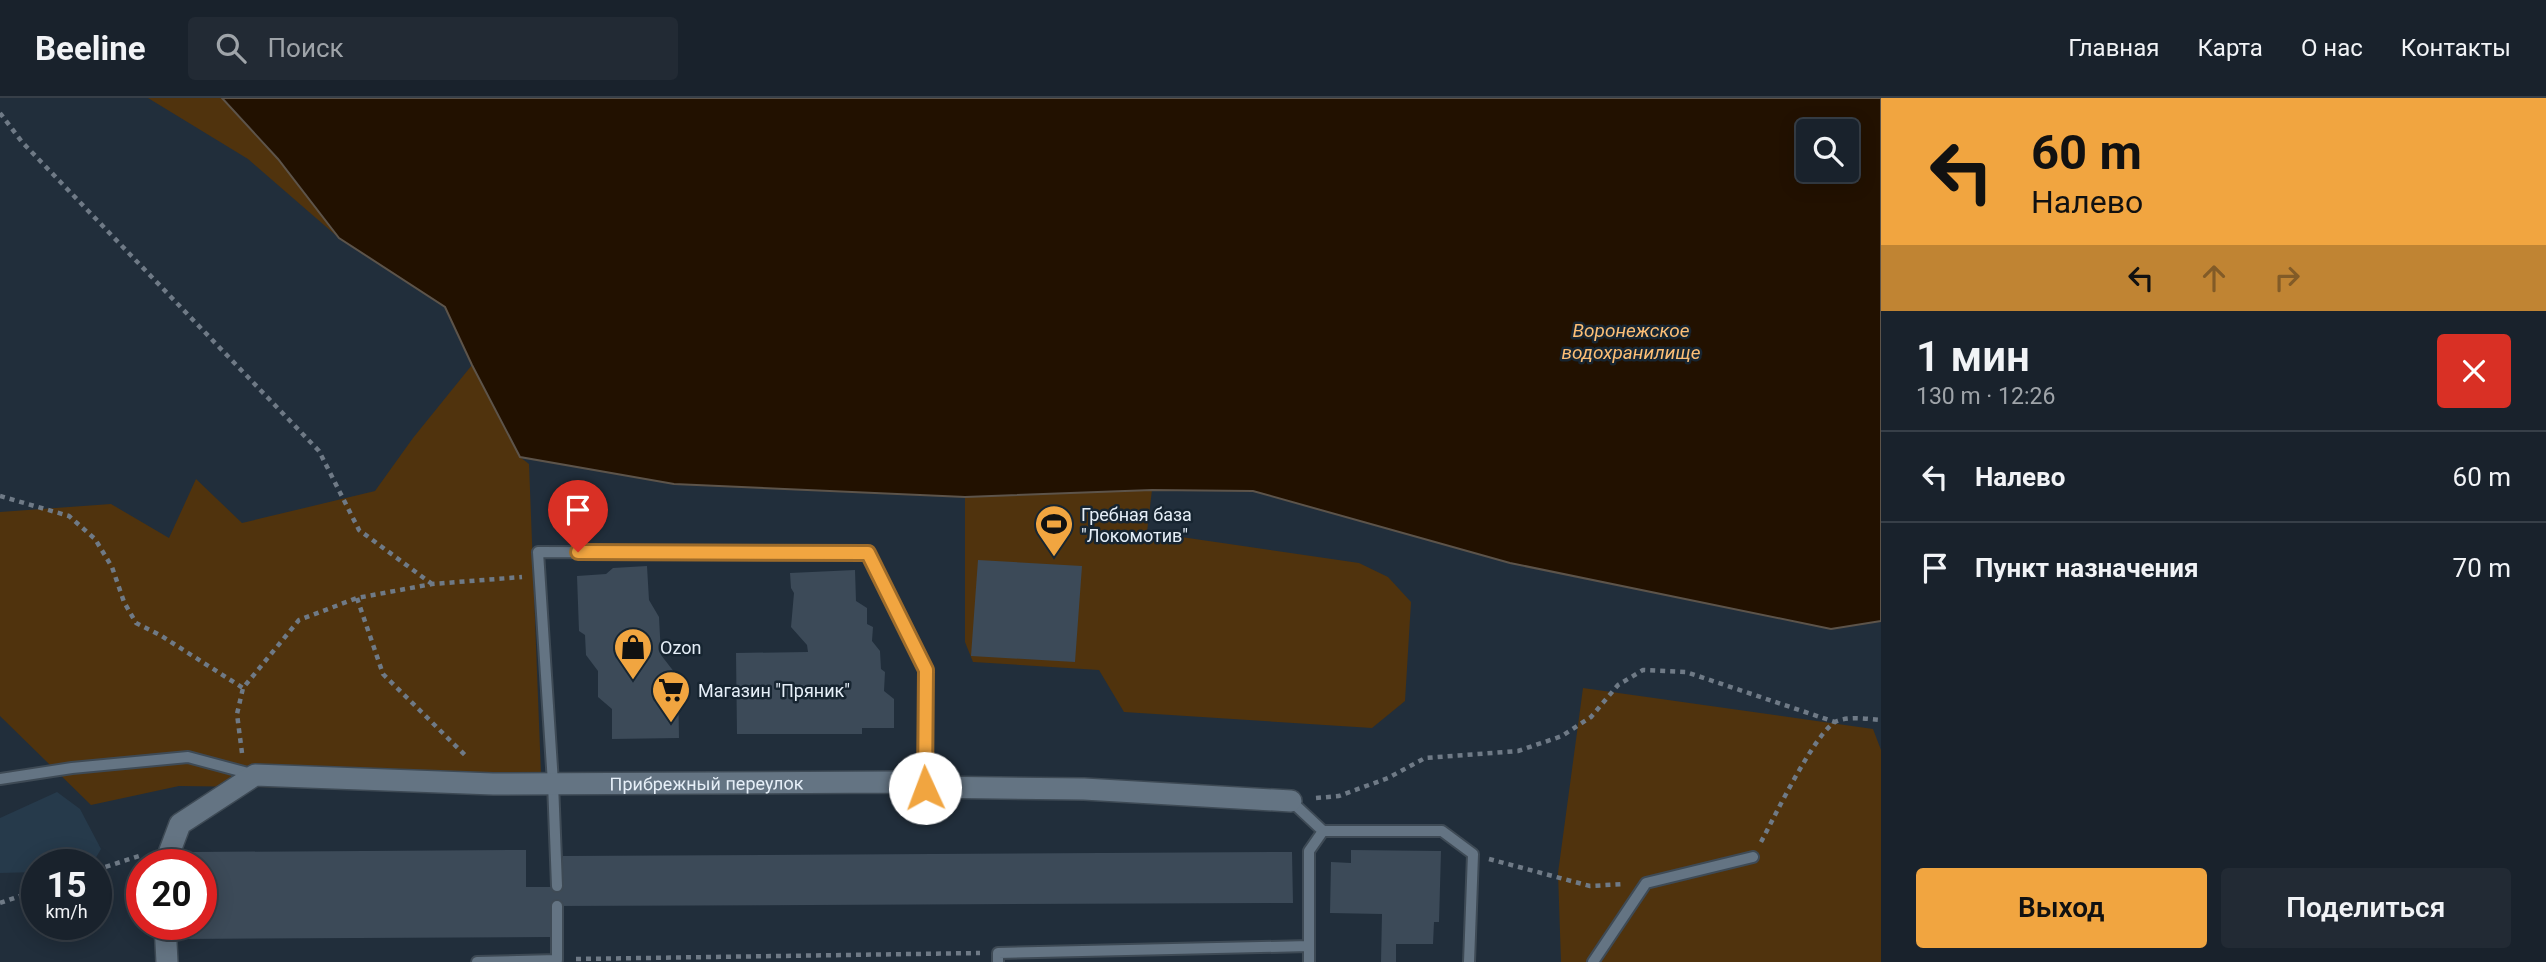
<!DOCTYPE html>
<html lang="ru">
<head>
<meta charset="utf-8">
<style>
  :root { --surface:#19222c; --page:#222a34; --text:#f1f3f6; --muted:#9fa4a9; --line:#373f48; --accent:#f1a540 }
  body { margin:0; font-family:Roboto,sans-serif; background:var(--page); color:var(--text); height:100vh; display:flex; flex-direction:column; font-size:26px; white-space:nowrap }
  * { box-sizing:border-box; margin:0 }
  p { font-size:23px; color:var(--muted) }
  .icon { flex:none; width:38px; height:38px; fill:none; stroke:currentColor; stroke-width:2; stroke-linecap:round; stroke-linejoin:round }
  .map { position:relative; flex:1; overflow:hidden }
  .panel { display:flex; flex-direction:column; background:var(--surface); width:665px }
  .panel>* { flex:none }
  .banner { background:#f1a540; color:#111; overflow:hidden }
  .fabs { position:absolute; left:1796px; top:21px; display:grid; gap:14px }
  .fabs a { display:grid; place-items:center; width:63px; height:63px; border-radius:7px; background:var(--surface); box-shadow:0 4px 18px #0003,0 0 0 2px var(--line); font-size:35px }
  .speed { position:absolute; left:21px; top:751px; display:flex; gap:14px; font-size:35px; font-weight:700; text-align:center }
  .speed>* { display:grid; place-content:center; width:91px; height:91px; border-radius:50%; background:var(--surface); box-shadow:0 4px 18px #0003,0 0 0 2px var(--line); line-height:1 }
  .speed small { font-size:18px; font-weight:400 }
  .speed .limit { border:10px solid #d22; background:#fff; color:#111 }
  .pin { position:absolute; display:grid; place-items:center; width:60px; height:60px; color:#fff; margin:-72px -30px; border-radius:50% 50% 50% 0; rotate:-45deg; box-shadow:0 0 7px #0007 }
  .pin .icon { rotate:45deg }
  .me { position:absolute; width:77px; margin:-38px; rotate:358deg; stroke-linejoin:round; filter:drop-shadow(0 0 5px #0008) }
  .turn { display:flex; align-items:center; gap:24px; height:147px; padding:0 35px; font-size:32px }
  .turn .icon { width:91px; height:91px; stroke-width:2.5 }
  .turn b { display:block; font-size:49px; line-height:60px }
  .lanes { display:flex; align-items:center; height:66px; padding:0 35px; background:#0003; justify-content:center; gap:35px; direction:ltr }
  .lanes .off { opacity:.35 }
  .round { display:grid; place-items:center; flex:none; width:74px; height:74px; border-radius:7px; background:var(--page) }
  .summary { display:flex; align-items:center; justify-content:space-between; height:119px; padding:0 35px }
  h1 { font-size:42px; font-weight:600; line-height:52px }
  .button { display:flex; gap:14px; margin-top:auto; padding:14px 35px }
  .button a { flex:1; height:80px; border-radius:7px; background:var(--accent); color:#111; font-size:28px; font-weight:600; line-height:80px; text-align:center }
  .button a+a { background:var(--page); color:var(--text) }
  ul { padding:0; list-style:none }
  li { display:flex; align-items:center; gap:21px; height:91px; padding:0 35px; border-top:2px solid var(--line) }
  li div { flex:1 }
  li b { display:block; font-size:26px }
  li em { font-style:normal }
  header { display:flex; align-items:center; gap:42px; box-sizing:border-box; height:98px; padding:0 35px; background:var(--surface); border-bottom:2px solid var(--line) }
  header strong { font-size:33px }
  nav { display:flex; gap:38px; margin-inline-start:auto; font-size:24px }
  .search { width:490px; height:63px; background:var(--page); display:flex; align-items:center; gap:18px; box-sizing:border-box; padding:0 24px; border-radius:7px; color:var(--muted); font-size:26px }
  main { display:flex; flex:1; min-height:0 }
  .map>svg:first-child { display:block }
  .built { fill:#263a4b }
  .green { fill:#50330d }
  .water { fill:#210; stroke:#5d544a; stroke-width:2; fill-rule:evenodd }
  .building { fill:#3c4a58 }
  .lines { fill:none; stroke-linecap:round; stroke-linejoin:round }
  .service-casing { stroke:#3e4a55; stroke-width:14 }
  .minor-casing { stroke:#3e4a55; stroke-width:24 }
  .path { stroke:#6f7a86; stroke-width:4.5; stroke-dasharray:5 5; stroke-linecap:butt }
  .service { stroke:#647483; stroke-width:10 }
  .minor { stroke:#647483; stroke-width:21 }
  .route-casing { stroke:#9d6b2a; stroke-width:18 }
  .route { stroke:#f1a540; stroke-width:12 }
  .labels { text-anchor:middle; dominant-baseline:central; stroke-width:5; stroke-linejoin:round; paint-order:stroke }
  .poi-label { font-size:18px; fill:#e6eff8; stroke:#172531; text-anchor:start }
  .street-label { font-size:18px; fill:#e6eff8; stroke:#172531 }
  .water-label { font-size:19px; font-style:italic; fill:#fdbf76; stroke:#172531 }
</style>
</head>
<body>
<header>
<strong>Beeline</strong>
<div class="search"><svg class="icon" aria-label="search" viewBox="0 0 24 24"><circle cx="10" cy="10" r="6"/><path d="M15 15l6 6"/></svg>Поиск</div>
<nav><a>Главная</a><a>Карта</a><a>О нас</a><a>Контакты</a></nav>
</header>
<main>
<div class="map">
<svg width="1881" height="864" viewBox="0 0 1881 864">
  <rect width="100%" height="100%" fill="#212e3b"/>
  <!-- built -->
  <path class="built" d="M 57,694 L 80,711 L 101,751 L 92,766 L 37,766 L 37,774 L 0,775 L 0,720 Z"/>
  <!-- green -->
  <path class="green" d="M 148,0 L 222,0 L 278,61 L 339,140 L 248,61 Z
    M 472,267 L 520,359 L 529,366 L 541,677 L 325,690 L 179,688 L 91,707 L 0,618 L 0,414 L 111,406 L 169,440 L 196,381 L 242,425 L 375,393 L 413,340 Z
    M 1152,392 L 1147,434 L 1359,465 L 1388,479 L 1411,504 L 1405,603 L 1372,630 L 1124,614 L 1099,572 L 973,564 L 965,544 L 965,399 Z
    M 1583,590 L 1873,631 L 1881,652 L 1881,864 L 1561,864 L 1558,775 Z"/>
  <!-- water -->
  <path class="water" d="M 222,0 L 1881,0 L 1881,523 L 1831,531 L 1510,465 L 1253,393 L 1152,392 L 965,399 L 674,386 L 520,359 L 472,267 L 445,209 L 339,140 L 278,61 ZM 1808,33 L 1846,33 L 1846,72 L 1808,72 Z"/>
  <!-- building -->
  <path class="building" d="M 978,462 L 1082,468 L 1075,564 L 971,558 Z
    M 647,468 L 649,502 L 659,519 L 661,557 L 678,579 L 679,640 L 612,641 L 612,611 L 598,599 L 598,573 L 586,557 L 585,537 L 579,533 L 577,478 L 606,476 L 613,470 Z
    M 855,472 L 856,503 L 867,510 L 867,526 L 873,529 L 872,543 L 880,553 L 881,571 L 885,574 L 884,593 L 894,601 L 894,630 L 862,630 L 862,636 L 737,636 L 736,555 L 808,554 L 807,547 L 791,529 L 794,495 L 791,490 L 790,475 Z
    M 526,752 L 526,789 L 563,789 L 563,758 L 1292,754 L 1293,805 L 551,808 L 551,839 L 178,841 L 178,826 L 201,826 L 201,766 L 193,766 L 193,754 Z
    M 1351,752 L 1441,753 L 1439,824 L 1434,824 L 1433,846 L 1396,846 L 1396,864 L 1381,864 L 1382,816 L 1330,815 L 1331,764 L 1351,765 Z"/>
  <g class="lines">
    <defs>
      <path id="service" d="M 0,681 L 72,670 L 188,659 L 255,677
        M 1291,703 L 1323,733 L 1442,733 L 1473,756 L 1469,864
        M 557,788 L 553,685 L 538,454 L 868,455 L 926,572 L 925,689
        M 477,864 L 557,862 L 557,808
        M 998,864 L 998,855 L 1309,848
        M 1309,864 L 1309,753 L 1323,733
        M 1593,864 L 1646,785 L 1753,759"/>
      <g id="minor">
        <path id="s1" d="M 165,766 L 180,726 L 255,677 L 493,686 L 895,684 L 925,689 L 1084,691 L 1291,703"/>
        <path d="M 165,826 L 167,864"/>
      </g>
    </defs>
    <!-- service casing -->
    <use href="#service" class="service-casing"/>
    <!-- minor casing -->
    <use href="#minor" class="minor-casing"/>
    <!-- path -->
    <path class="path" d="M 0,15 L 22,44 L 319,353 L 359,432 L 432,486
      M 0,398 L 69,418 L 95,441 L 112,469 L 124,504 L 136,525 L 160,537 L 243,590
      M 357,500 L 383,576 L 468,660
      M 242,655 L 237,616 L 243,590 L 299,522 L 357,500 L 432,486 L 522,479
      M 1316,700 L 1339,698 L 1388,680 L 1425,660 L 1518,653 L 1562,638 L 1591,619 L 1618,587 L 1643,572 L 1686,574 L 1835,624
      M 1761,744 C 1774,720 1816,632 1837,623 C 1851,618 1867,621 1881,622
      M 1489,761 L 1590,788 L 1624,786
      M 96,772 L 142,757
      M 0,805 L 37,792
      M 576,861 L 980,855"/>
    <!-- service -->
    <use href="#service" class="service"/>
    <!-- minor -->
    <use href="#minor" class="minor"/>
  </g>
  <g class="lines">
    <defs>
      <path id="route" d="M 578,454 L 868,455 L 926,572 L 925,690"/>
    </defs>
    <!-- route casing -->
    <use href="#route" class="route-casing"/>
    <!-- route -->
    <use href="#route" class="route"/>
  </g>
  <!-- icons -->
  <defs>
    <symbol id="stadium-pin" viewBox="-11 -11 22 30"><path d="M0 17L-7.5 6A9.5 9.5 0 1 1 7.5 6Z" fill="#f1a540" stroke="#172531"/><path d="M0-5a6.5 5 0 1 0 0 10a6.5 5 0 1 0 0-10ZM-3.5-1.8h7v3.6h-7Z" fill="#111"/></symbol>
    <symbol id="shop-pin" viewBox="-11 -11 22 30"><path d="M0 17L-7.5 6A9.5 9.5 0 1 1 7.5 6Z" fill="#f1a540" stroke="#172531"/><path d="M-5-2.5h2.3a2.7 3.5 0 0 1 5.4 0H5L5.5 6h-11ZM-1.5-2.5h3a1.5 2.3 0 0 0-3 0Z" fill="#111"/></symbol>
    <symbol id="supermarket-pin" viewBox="-11 -11 22 30"><path d="M0 17L-7.5 6A9.5 9.5 0 1 1 7.5 6Z" fill="#f1a540" stroke="#172531"/><path d="M-6-5.5h2.5l.6 2H6L4.5 2H-2.5L-4.4-4H-6ZM-1.5 3.2a1.3 1.3 0 1 0 .1 0ZM3 3.2a1.3 1.3 0 1 0 .1 0Z" fill="#111"/></symbol>
  </defs>
  <g fill-rule="evenodd">
    <use href="#stadium-pin" x="1032" y="404" width="44" height="60"/>
    <use href="#shop-pin" x="611" y="527" width="44" height="60"/>
    <use href="#supermarket-pin" x="649" y="570" width="44" height="60"/>
  </g>
  <g class="labels">
    <!-- poi labels -->
    <g class="poi-label">
      <text x="1081" y="416">Гребная база<tspan x="1081" dy="21">"Локомотив"</tspan></text>
      <text x="660" y="549">Ozon</text>
      <text x="698" y="592">Магазин "Пряник"</text>
    </g>
    <!-- street labels -->
    <g class="street-label">
      <text stroke="none"><textPath href="#s1" startOffset="584">Прибрежный переулок</textPath></text>
    </g>
    <!-- water labels -->
    <g class="water-label">
      <text x="1631" y="232">Воронежское<tspan x="1631" dy="22">водохранилище</tspan></text>
    </g>
  </g>
</svg>
<div class="fabs">
<a><svg class="icon" aria-label="search" viewBox="0 0 24 24"><circle cx="10" cy="10" r="6"/><path d="M15 15l6 6"/></svg></a>
</div>
<div class="speed"><div>15<small>km/h</small></div><div class="limit">20</div></div>
<div class="pin" style="left:578px;top:454px;background:#d93025"><svg class="icon" aria-label="arrive" viewBox="0 0 24 24"><path d="M6 21V4h12l-3 4 3 4H6"/></svg></div>
<svg class="me" style="left:925px;top:690px" viewBox="-20 -20 40 40"><circle r="19" fill="#fff"/><path d="M0-13L10 11 0 6-10 11z" fill="#f1a540"/></svg>
</div>
<section class="panel">
<div class="banner">
<div class="turn"><svg class="icon" aria-label="left" viewBox="0 0 24 24"><path d="M17 20v-9H6M10 6l-5 5 5 5"/></svg><div><b>60 m</b>Налево</div></div>
<div class="lanes"><svg class="icon" aria-label="left" viewBox="0 0 24 24"><path d="M17 20v-9H6M10 6l-5 5 5 5"/></svg><svg class="icon off" aria-label="ahead" viewBox="0 0 24 24"><path d="M12 20V5M6 11l6-6 6 6"/></svg><svg class="icon off" aria-label="right" viewBox="0 0 24 24"><path d="M7 20v-9h11M14 6l5 5-5 5"/></svg></div>
</div>
<div class="summary"><div><h1>1 мин</h1><p>130 m · 12:26</p></div><a class="round" style="background:#d93025;color:#fff"><svg class="icon" aria-label="close" viewBox="0 0 24 24"><path d="M6 6l12 12M18 6L6 18"/></svg></a></div>
<ul>
<li><svg class="icon" aria-label="left" viewBox="0 0 24 24"><path d="M17 20v-9H6M10 6l-5 5 5 5"/></svg><div><b>Налево</b></div><em>60 m</em></li>
<li><svg class="icon" aria-label="arrive" viewBox="0 0 24 24"><path d="M6 21V4h12l-3 4 3 4H6"/></svg><div><b>Пункт назначения</b></div><em>70 m</em></li>
</ul>
<div class="button"><a>Выход</a><a>Поделиться</a></div>
</section>
</main>
</body>
</html>
